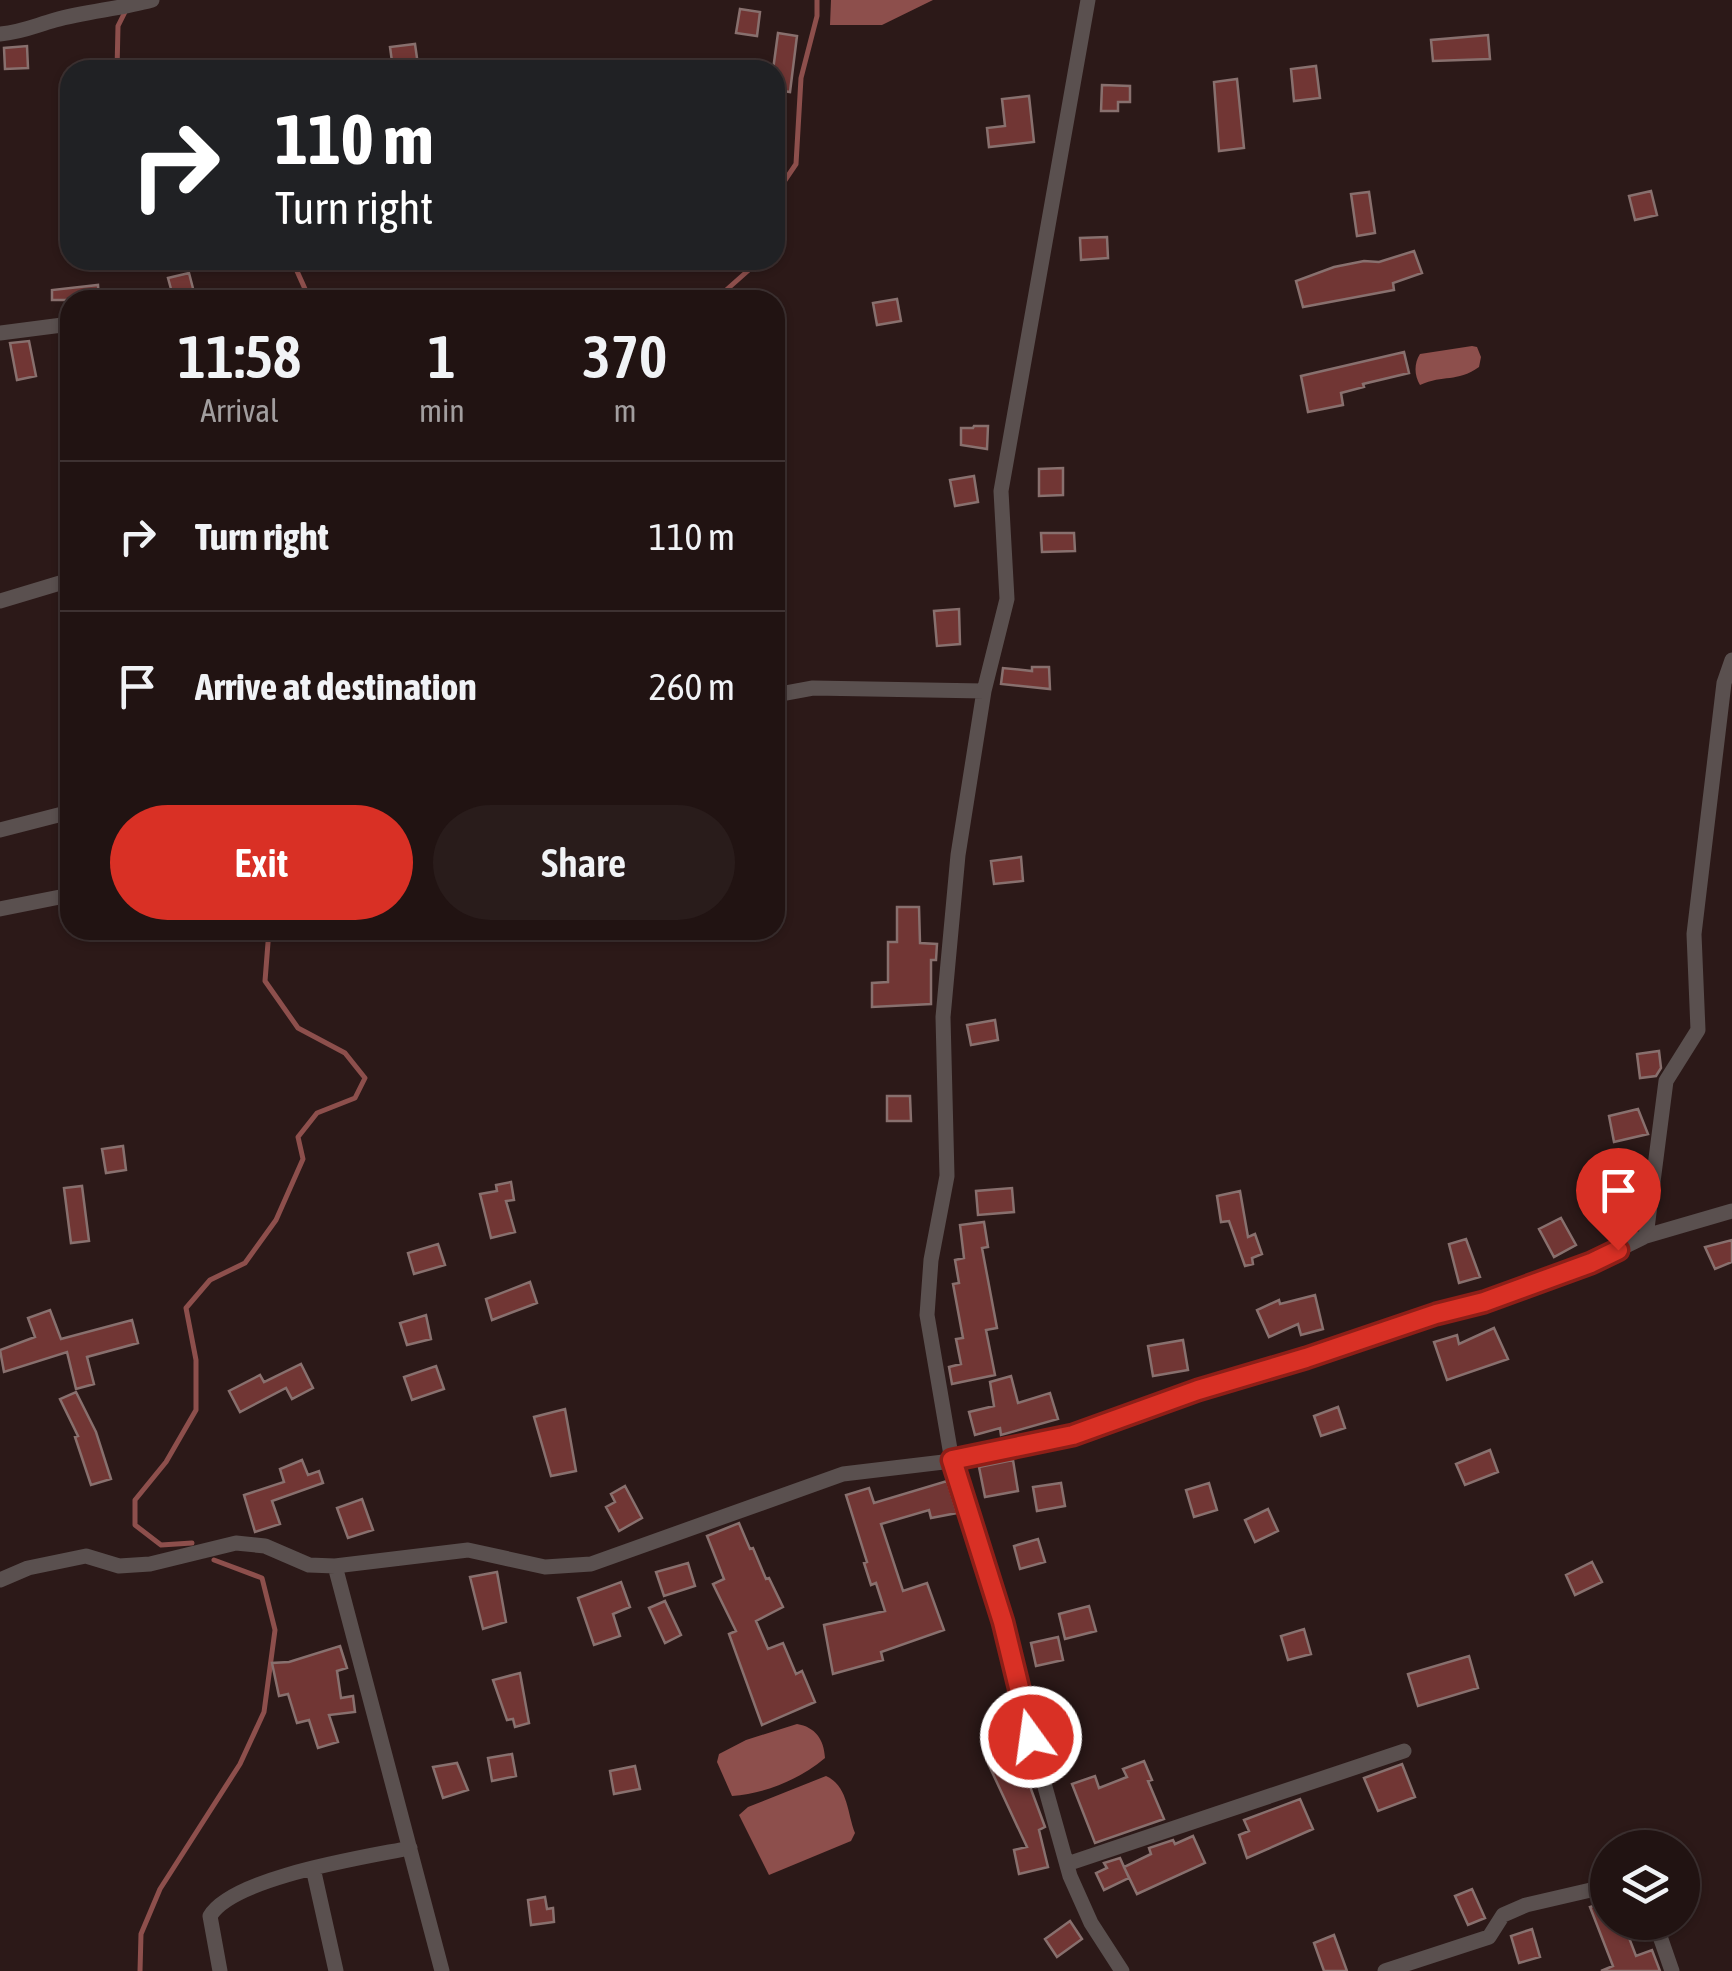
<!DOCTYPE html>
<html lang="en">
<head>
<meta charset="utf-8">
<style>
  :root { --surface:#211312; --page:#291c1b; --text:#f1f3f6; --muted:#a29e9f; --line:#3e3232; --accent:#d93025 }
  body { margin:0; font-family:"Asap Condensed",sans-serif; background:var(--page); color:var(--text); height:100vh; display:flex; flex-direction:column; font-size:38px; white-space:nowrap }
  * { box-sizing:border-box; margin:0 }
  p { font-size:32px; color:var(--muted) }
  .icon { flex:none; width:55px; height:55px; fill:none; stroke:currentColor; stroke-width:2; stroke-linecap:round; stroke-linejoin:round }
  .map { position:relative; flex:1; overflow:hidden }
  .details { position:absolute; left:60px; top:290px; width:725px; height:650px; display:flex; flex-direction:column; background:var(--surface); border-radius:30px; box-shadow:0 2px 8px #0004,0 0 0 2px var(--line) }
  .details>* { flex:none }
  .banner { position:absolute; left:60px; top:60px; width:725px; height:210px; border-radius:30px; box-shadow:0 2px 8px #0004,0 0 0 2px var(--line); background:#202124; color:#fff; overflow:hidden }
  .buttons { position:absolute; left:1590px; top:1830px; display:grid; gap:20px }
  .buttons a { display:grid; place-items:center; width:110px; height:110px; border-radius:50%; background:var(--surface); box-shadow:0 2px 8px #0004,0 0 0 2px var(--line); font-size:50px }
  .pin { position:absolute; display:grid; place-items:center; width:85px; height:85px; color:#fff; margin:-102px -42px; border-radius:50% 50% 50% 0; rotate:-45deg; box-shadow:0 0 10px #0007 }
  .pin .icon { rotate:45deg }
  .me { position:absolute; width:110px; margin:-55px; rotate:346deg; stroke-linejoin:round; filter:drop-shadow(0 0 8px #0008) }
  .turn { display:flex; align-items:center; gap:35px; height:210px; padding:0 50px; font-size:45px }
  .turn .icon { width:130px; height:130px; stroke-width:2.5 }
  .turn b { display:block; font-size:70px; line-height:85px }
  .eta { display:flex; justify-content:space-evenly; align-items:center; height:170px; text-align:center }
  .eta b { font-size:60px; font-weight:600; line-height:70px }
  .cta { display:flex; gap:20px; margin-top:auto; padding:20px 50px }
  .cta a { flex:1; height:115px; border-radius:60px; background:var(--accent); color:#fff; font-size:40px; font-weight:600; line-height:115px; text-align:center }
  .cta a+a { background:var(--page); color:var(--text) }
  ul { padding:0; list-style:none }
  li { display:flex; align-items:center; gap:30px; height:150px; padding:0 50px; border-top:2px solid var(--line) }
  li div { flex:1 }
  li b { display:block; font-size:38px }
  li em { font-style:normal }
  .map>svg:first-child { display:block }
  .water { fill:#8d4f4c }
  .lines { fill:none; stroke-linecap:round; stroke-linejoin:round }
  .stream { stroke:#8d4f4c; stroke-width:5 }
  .building { fill:#713634; stroke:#88706e; stroke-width:2.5 }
  .minor { stroke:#5a504f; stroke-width:15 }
  .route-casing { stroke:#8d1f18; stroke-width:25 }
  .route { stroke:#d93025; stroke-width:18 }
</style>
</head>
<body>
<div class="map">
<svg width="1732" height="1971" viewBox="0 0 1732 1971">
  <rect width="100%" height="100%" fill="#2c1918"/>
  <!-- water -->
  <path class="water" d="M 831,0 L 933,0 L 882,25 L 830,25 Z
    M 1472,346 L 1477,347 L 1481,357 L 1479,367 C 1456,383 1444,374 1420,385 C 1414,375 1414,363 1420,354 Z
    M 797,1724 C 815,1727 824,1739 825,1758 C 800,1779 765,1794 732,1796 L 717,1762 L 719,1754 L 746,1740 Z
    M 826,1776 C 848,1786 847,1812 855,1833 L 851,1841 L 769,1875 L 739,1815 L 748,1807 Z"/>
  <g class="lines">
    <!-- stream -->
    <path class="stream" d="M 117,70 L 118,26 L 126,10
      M 775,195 L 796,164 L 801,78 L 817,16 L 817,0
      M 292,260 L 310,300
      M 715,300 L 760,260
      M 192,1543 L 161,1545 L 135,1525 L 135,1500 L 166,1462 L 196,1410 L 196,1360 L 186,1308 L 210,1280 L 245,1263 L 276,1220 L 303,1159 L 298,1137 L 317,1113 L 355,1098 L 365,1078 L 345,1053 L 298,1028 L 265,981 L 269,930
      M 140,1971 L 141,1934 L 160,1889 L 240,1764 L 264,1712 L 275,1630 L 262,1578 L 214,1560"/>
  </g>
  <!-- building -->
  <path class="building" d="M 740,9 L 760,12 L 757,36 L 736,33 Z
    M 778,33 L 797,36 L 790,92 L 775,90 L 773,70 Z
    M 1488,35 L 1490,59 L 1433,61 L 1431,40 Z
    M 415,44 L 418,65 L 393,69 L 390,47 Z
    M 27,46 L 28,68 L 5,69 L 4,48 Z
    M 1316,66 L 1320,98 L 1294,101 L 1291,69 Z
    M 1237,79 L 1244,148 L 1219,151 L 1214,82 Z
    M 1102,85 L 1130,86 L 1130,102 L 1118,102 L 1118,111 L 1101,111 Z
    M 1029,96 L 1034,142 L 989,147 L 987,128 L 1005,126 L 1002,99 Z
    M 1651,191 L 1657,215 L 1635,220 L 1629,196 Z
    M 1369,192 L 1375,233 L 1357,236 L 1351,194 Z
    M 1107,237 L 1108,258 L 1081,260 L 1080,238 Z
    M 1414,251 L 1422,273 L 1393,283 L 1394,290 L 1303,307 L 1296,281 L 1334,267 L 1364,261 L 1379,262 Z
    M 189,273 L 196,300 L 174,300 L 168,278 Z
    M 98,285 L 99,300 L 52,300 L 52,290 Z
    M 897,299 L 901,321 L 877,325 L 873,303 Z
    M 29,341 L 36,376 L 17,380 L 10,343 Z
    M 1404,352 L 1409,373 L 1363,384 L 1364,387 L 1341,393 L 1343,405 L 1308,412 L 1301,376 Z
    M 974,426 L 988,426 L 987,449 L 961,445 L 961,428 L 973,428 Z
    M 1063,468 L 1063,495 L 1039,496 L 1039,469 Z
    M 974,476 L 978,502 L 955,506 L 950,480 Z
    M 1041,533 L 1074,533 L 1075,551 L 1042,552 Z
    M 959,609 L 960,644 L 937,646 L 934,611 Z
    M 1032,667 L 1049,667 L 1050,689 L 1001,684 L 1003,668 L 1032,671 Z
    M 1021,857 L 1023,881 L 994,884 L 991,861 Z
    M 897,907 L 919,907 L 920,943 L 937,944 L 936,960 L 931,960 L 931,1004 L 872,1007 L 872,983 L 888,982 L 888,942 L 897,942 Z
    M 995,1020 L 998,1040 L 971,1045 L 967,1025 Z
    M 1659,1051 L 1661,1068 L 1656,1076 L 1640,1078 L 1637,1054 Z
    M 887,1096 L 910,1096 L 911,1121 L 887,1121 Z
    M 1638,1109 L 1648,1134 L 1614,1142 L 1609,1116 Z
    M 123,1146 L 126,1170 L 106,1173 L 102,1149 Z
    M 511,1182 L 514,1200 L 506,1201 L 515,1232 L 491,1238 L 480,1194 L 497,1191 L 496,1185 Z
    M 82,1186 L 89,1241 L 71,1243 L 64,1188 Z
    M 1012,1188 L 1014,1212 L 978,1215 L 976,1191 Z
    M 1240,1191 L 1248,1237 L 1255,1234 L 1262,1254 L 1252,1258 L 1253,1264 L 1245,1266 L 1229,1221 L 1221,1222 L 1217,1196 Z
    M 1634,1192 L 1638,1214 L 1611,1219 L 1607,1197 Z
    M 1561,1218 L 1576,1245 L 1554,1257 L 1539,1229 Z
    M 984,1222 L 988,1247 L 982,1248 L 997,1328 L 986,1330 L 995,1375 L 952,1384 L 949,1367 L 961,1364 L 956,1339 L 963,1338 L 953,1284 L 959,1283 L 955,1260 L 964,1258 L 960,1225 Z
    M 1466,1239 L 1480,1277 L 1459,1283 L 1449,1244 Z
    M 1732,1240 L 1732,1262 L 1715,1269 L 1705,1247 Z
    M 438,1244 L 445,1265 L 414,1274 L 408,1253 Z
    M 530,1282 L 537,1303 L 492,1320 L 486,1299 Z
    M 1315,1295 L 1323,1329 L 1301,1335 L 1298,1324 L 1269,1337 L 1257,1310 L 1279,1300 L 1280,1304 Z
    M 50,1310 L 61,1339 L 132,1320 L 138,1343 L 87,1357 L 94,1384 L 76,1389 L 67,1352 L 4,1372 L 0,1350 L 35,1337 L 28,1318 Z
    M 426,1315 L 431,1339 L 407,1345 L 400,1323 Z
    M 1494,1328 L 1508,1359 L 1447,1380 L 1434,1342 L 1457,1335 L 1459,1344 Z
    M 1183,1340 L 1188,1370 L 1153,1376 L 1148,1346 Z
    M 301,1364 L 313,1388 L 292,1399 L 286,1388 L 240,1412 L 229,1391 L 260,1375 L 264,1382 Z
    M 436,1366 L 444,1389 L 412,1400 L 404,1377 Z
    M 1011,1376 L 1018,1403 L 1050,1393 L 1058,1419 L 1001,1435 L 1000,1428 L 975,1435 L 969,1412 L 994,1406 L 990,1382 Z
    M 76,1392 L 96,1432 L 111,1479 L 91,1485 L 75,1437 L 78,1436 L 60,1399 Z
    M 1338,1407 L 1345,1428 L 1321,1436 L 1314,1416 Z
    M 565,1409 L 576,1471 L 551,1476 L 534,1417 Z
    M 1490,1450 L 1498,1472 L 1465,1485 L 1456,1464 Z
    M 302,1460 L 308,1475 L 319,1471 L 323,1483 L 272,1501 L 280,1524 L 255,1532 L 244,1495 L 284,1482 L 280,1469 Z
    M 1013,1460 L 1018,1491 L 985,1497 L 979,1467 Z
    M 947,1481 L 957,1513 L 931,1518 L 929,1510 L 881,1524 L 903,1591 L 927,1583 L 944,1630 L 881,1652 L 883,1660 L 833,1674 L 824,1625 L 885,1611 L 876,1583 L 871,1585 L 864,1563 L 867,1562 L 846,1495 L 869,1488 L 874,1503 Z
    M 1061,1483 L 1065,1506 L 1037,1511 L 1033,1487 Z
    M 1209,1483 L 1217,1510 L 1194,1517 L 1186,1490 Z
    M 625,1486 L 642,1518 L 619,1531 L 606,1507 L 615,1502 L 611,1494 Z
    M 362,1499 L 373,1530 L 348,1538 L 337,1508 Z
    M 1268,1509 L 1278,1531 L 1255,1542 L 1245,1520 Z
    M 739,1523 L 750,1549 L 753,1548 L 766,1579 L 769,1578 L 783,1607 L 756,1621 L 768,1649 L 783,1643 L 796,1674 L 802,1671 L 815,1702 L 762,1725 L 729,1634 L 736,1631 L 713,1584 L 724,1579 L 707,1536 Z
    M 1038,1539 L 1045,1562 L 1020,1569 L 1014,1546 Z
    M 1592,1562 L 1602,1582 L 1575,1595 L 1566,1575 Z
    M 688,1563 L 695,1586 L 664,1596 L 656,1572 Z
    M 497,1572 L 506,1622 L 483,1629 L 470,1577 Z
    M 621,1582 L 630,1607 L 613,1614 L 620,1636 L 594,1645 L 578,1598 Z
    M 665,1601 L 681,1635 L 665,1643 L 649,1608 Z
    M 1089,1606 L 1096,1631 L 1065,1639 L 1059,1614 Z
    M 1304,1629 L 1311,1654 L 1288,1660 L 1281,1636 Z
    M 1058,1637 L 1063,1660 L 1036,1666 L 1031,1643 Z
    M 340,1646 L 347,1668 L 337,1671 L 341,1698 L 353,1696 L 355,1712 L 329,1715 L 338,1742 L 318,1748 L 309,1720 L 297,1723 L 288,1694 L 279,1696 L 272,1663 L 289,1662 Z
    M 1469,1656 L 1478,1688 L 1418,1706 L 1408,1674 Z
    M 520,1673 L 529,1723 L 515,1727 L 513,1719 L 507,1720 L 493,1680 Z
    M 1015,1746 L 1045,1827 L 1039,1830 L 1048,1867 L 1019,1874 L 1014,1850 L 1027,1847 L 986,1759 Z
    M 512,1754 L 516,1776 L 492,1781 L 488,1758 Z
    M 1144,1761 L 1152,1780 L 1148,1781 L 1164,1819 L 1095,1843 L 1072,1784 L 1095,1776 L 1099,1788 L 1127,1777 L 1123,1769 Z
    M 457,1763 L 468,1790 L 443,1798 L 433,1767 Z
    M 1402,1764 L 1415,1797 L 1378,1811 L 1364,1778 Z
    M 635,1766 L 640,1789 L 614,1794 L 610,1771 Z
    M 1300,1799 L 1313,1829 L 1247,1858 L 1239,1835 L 1249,1831 L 1244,1820 Z
    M 1193,1836 L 1205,1863 L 1137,1894 L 1124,1867 L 1151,1854 L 1149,1848 L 1173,1840 L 1175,1844 Z
    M 1120,1858 L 1129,1878 L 1104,1890 L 1096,1873 L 1107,1868 L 1104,1863 Z
    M 1472,1889 L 1485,1918 L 1468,1925 L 1455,1896 Z
    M 545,1897 L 547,1909 L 553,1908 L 554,1922 L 531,1925 L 528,1900 Z
    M 1608,1901 L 1608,1922 L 1623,1922 L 1636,1956 L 1652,1950 L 1660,1971 L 1601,1971 L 1613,1966 L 1590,1907 Z
    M 1070,1921 L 1082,1939 L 1057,1957 L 1045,1939 Z
    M 1532,1929 L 1540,1957 L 1519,1963 L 1511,1936 Z
    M 1334,1935 L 1347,1971 L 1324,1971 L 1314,1943 Z"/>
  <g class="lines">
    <!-- minor -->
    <path class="minor" d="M 1088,0 L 1001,491 L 1007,599 L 984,691 L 958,855 L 943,1017 L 947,1176 L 931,1260 L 927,1315 L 952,1461 L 1003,1621 L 1031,1737 L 1070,1876 L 1091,1923 L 1122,1971
      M 0,34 C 22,32 34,26 55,20 C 87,11 120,9 152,0
      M 0,333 L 70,324
      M 0,601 L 70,580
      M 775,695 L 813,688 L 984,691
      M 0,830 L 70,812
      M 0,909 L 70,895
      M 1646,1236 L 1666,1081 L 1698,1030 L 1694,934 L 1724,683 L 1732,660
      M 335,1566 L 442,1971
      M 0,1580 L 28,1568 L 86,1556 L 119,1566 L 150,1564 L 236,1543 L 265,1546 L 309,1565 L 335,1566 L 468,1550 L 545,1567 L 591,1564 L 843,1474 L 952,1461 L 1073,1435 L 1198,1390 L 1306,1358 L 1436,1314 L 1484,1302 L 1591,1263 L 1646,1236 L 1732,1211
      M 1067,1864 L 1404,1751
      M 313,1868 L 336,1971
      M 1655,1922 L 1672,1971
      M 220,1971 L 210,1916 C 233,1877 366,1857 410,1848
      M 1385,1971 L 1489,1937 L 1503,1915 L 1526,1905 L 1608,1886"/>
  </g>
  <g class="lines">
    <defs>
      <path id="route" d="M 1031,1737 L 1003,1622 L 952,1460 L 1073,1435 L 1198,1390 L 1306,1358 L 1436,1314 L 1484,1302 L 1591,1263 L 1618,1250"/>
    </defs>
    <!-- route casing -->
    <use href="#route" class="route-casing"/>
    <!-- route -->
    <use href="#route" class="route"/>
  </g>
</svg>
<div class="buttons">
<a><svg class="icon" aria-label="layers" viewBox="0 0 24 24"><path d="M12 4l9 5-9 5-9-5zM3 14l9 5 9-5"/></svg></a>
</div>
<div class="pin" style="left:1618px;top:1250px;background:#d93025"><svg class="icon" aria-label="arrive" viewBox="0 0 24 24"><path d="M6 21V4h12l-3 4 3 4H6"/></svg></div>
<svg class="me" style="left:1031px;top:1737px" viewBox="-20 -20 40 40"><circle r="17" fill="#d93025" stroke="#fff" stroke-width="3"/><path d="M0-11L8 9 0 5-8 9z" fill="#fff"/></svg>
<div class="banner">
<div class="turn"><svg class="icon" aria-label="right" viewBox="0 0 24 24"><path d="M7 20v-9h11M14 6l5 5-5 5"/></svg><div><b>110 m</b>Turn right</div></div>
</div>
<section class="details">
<div class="eta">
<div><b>11:58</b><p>Arrival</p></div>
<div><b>1</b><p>min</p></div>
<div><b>370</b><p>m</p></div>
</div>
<ul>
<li><svg class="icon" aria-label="right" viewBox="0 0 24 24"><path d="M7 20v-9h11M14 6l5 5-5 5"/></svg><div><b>Turn right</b></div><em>110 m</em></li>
<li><svg class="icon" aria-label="arrive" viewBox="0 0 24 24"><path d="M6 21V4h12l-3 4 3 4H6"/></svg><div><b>Arrive at destination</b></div><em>260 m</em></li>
</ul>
<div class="cta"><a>Exit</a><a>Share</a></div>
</section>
</div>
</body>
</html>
